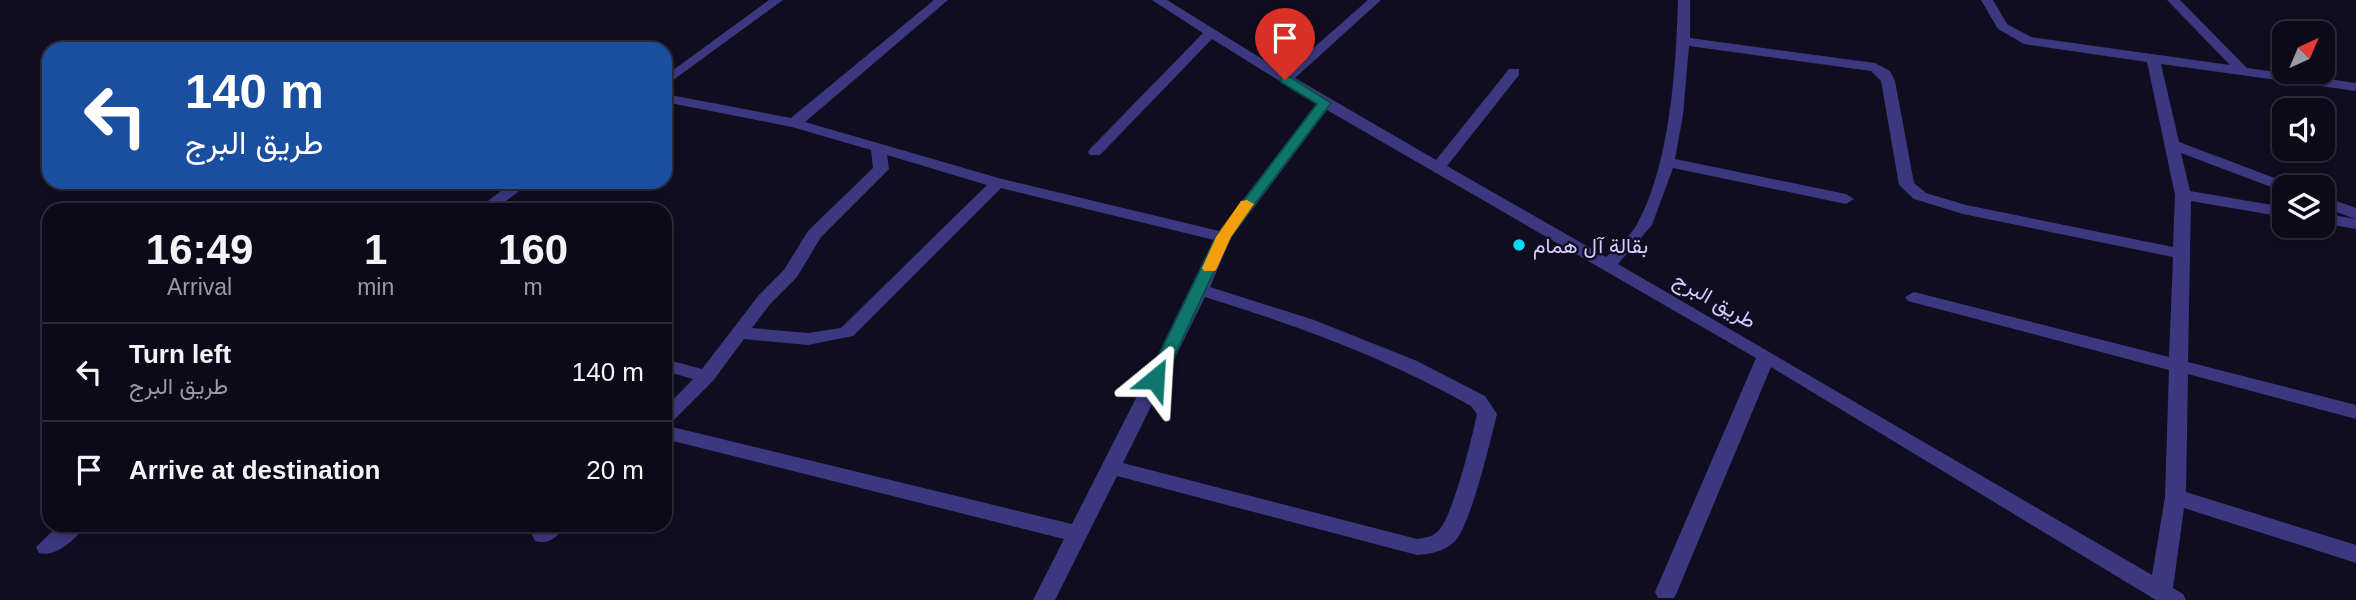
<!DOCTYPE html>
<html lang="en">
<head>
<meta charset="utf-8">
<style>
  :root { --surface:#0c0a18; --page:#151321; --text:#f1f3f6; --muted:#9a9aa2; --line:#2c2b37 }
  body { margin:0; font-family:Arial,Vazirmatn,sans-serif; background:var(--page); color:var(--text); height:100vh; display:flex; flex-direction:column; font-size:26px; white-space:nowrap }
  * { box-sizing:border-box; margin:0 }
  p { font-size:23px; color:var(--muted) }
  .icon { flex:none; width:38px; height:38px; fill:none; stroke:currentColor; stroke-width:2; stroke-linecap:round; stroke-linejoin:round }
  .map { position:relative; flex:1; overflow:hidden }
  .side { position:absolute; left:42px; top:203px; width:630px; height:329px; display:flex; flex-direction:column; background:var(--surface); border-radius:21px; box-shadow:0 4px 10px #0003,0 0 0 2px var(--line) }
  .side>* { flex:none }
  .top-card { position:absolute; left:42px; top:42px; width:630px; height:147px; border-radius:21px; box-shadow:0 4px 10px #0003,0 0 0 2px var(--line); background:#1a4fa0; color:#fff; overflow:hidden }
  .needle { width:46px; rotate:44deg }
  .fabs { position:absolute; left:2272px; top:21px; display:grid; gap:14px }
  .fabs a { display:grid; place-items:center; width:63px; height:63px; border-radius:14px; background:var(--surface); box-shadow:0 4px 10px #0003,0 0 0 2px var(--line); font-size:35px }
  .pin { position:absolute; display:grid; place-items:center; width:60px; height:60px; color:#fff; margin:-72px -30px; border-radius:50% 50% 50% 0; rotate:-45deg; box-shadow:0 0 7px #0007 }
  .pin .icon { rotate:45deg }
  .me { position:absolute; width:77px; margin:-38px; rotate:27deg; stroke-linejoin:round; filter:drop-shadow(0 0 5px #0008) }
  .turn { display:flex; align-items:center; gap:24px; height:147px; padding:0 28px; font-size:32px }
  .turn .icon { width:91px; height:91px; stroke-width:2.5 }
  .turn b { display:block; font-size:49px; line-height:60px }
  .eta { display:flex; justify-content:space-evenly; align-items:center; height:119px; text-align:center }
  .eta b { font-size:42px; font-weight:700; line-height:49px }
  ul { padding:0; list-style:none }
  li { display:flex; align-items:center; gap:21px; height:98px; padding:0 28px; border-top:2px solid var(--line) }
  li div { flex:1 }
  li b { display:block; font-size:26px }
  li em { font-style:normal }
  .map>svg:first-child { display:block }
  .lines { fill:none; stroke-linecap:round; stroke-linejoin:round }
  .minor { fill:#3c387f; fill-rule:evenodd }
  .route { fill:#0f766e; stroke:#0a4d48; stroke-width:2 }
  .slow { fill:#f59e0b }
  .poi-dot { fill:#02daf5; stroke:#100d20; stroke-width:2.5 }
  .labels { text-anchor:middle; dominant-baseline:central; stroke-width:5; stroke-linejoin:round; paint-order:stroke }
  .poi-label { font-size:21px; fill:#d3ccff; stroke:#100d20; text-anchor:start }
  .street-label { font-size:21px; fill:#d3ccff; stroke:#100d20 }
</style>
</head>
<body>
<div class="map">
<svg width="2356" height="600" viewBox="0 0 2356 600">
  <rect width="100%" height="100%" fill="#100d20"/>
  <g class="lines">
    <!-- minor -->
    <path class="minor" d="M 769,0 L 783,0 L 665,86 L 665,76 Z
      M 934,0 L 948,0 L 805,122 L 1002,179 L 1219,231 L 1317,104 L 1212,39 L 1100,155 L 1090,155 L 1088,152 L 1090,149 L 1203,33 L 1152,0 L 1167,0 L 1285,73 L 1368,0 L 1381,0 L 1295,78 L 1436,160 L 1509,69 L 1519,69 L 1519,75 L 1447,166 L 1606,257 C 1617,248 1628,238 1636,226 C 1670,166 1676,69 1678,0 L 1690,0 L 1690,38 L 1875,63 L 1890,71 L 1895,81 L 1914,183 L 1926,193 L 1966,205 L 2173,247 L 2175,195 L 2147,62 L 2024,44 L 1998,29 L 1981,0 L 1993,0 L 2007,24 L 2031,37 L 2230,65 L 2167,0 L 2180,0 L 2247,68 L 2356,83 L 2356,91 L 2161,64 L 2179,142 L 2291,184 L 2293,187 L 2279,190 L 2181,153 L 2190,191 L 2284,207 L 2284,217 L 2191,201 L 2188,362 L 2356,405 L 2356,419 L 2188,374 L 2186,492 L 2356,545 L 2356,563 L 2184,508 L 2173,588 L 2183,594 L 2186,600 L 2156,600 L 1771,367 L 1677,592 L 1674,598 L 1658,598 L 1655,592 L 1756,358 L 1327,110 L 1231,238 L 1210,287 L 1314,320 L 1417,361 L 1485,396 L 1497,414 C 1491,438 1470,530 1453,543 C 1442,552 1430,554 1417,555 L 1117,476 L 1055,600 L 1033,600 L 1064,539 L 665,439 L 665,408 L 693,379 L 665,371 L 665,359 L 702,369 L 759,295 L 784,270 L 808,231 L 873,168 L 871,150 L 792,127 L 665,102 L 665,94 L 791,118 ZM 1689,46 L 1871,71 L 1881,81 L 1899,185 L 1914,199 L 1963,214 L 2173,257 L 2169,357 L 1914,292 L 1905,297 L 1908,301 L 2169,370 L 2165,497 L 2152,575 L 1618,264 L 1652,225 L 1673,168 L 1846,204 L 1854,199 L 1846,194 L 1675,159 L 1683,115 ZM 887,155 L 987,185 L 841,328 L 808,333 L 752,328 L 771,303 L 797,277 L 821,237 L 889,169 ZM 1001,188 L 1214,240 L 1191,290 L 1072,524 L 668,426 L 713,381 L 744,339 L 808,345 L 853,336 ZM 1205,297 C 1298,326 1387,358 1471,406 L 1477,414 C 1472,437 1453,517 1438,531 C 1432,537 1424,538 1417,539 L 1123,463 Z
      M 513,182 L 531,182 L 494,210 L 476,210 Z
      M 2322,196 L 2356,208 L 2356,219 L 2322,207 Z
      M 2322,213 L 2356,219 L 2356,229 L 2322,223 Z
      M 59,525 L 85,525 C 77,539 55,558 39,553 L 36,547 Z
      M 540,525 L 565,525 C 558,537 549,545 535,541 L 532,535 Z"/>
  </g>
  <!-- route -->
  <path class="route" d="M 1281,77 L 1290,77 L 1331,103 L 1230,237 L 1164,379 L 1161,383 L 1149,383 L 1147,379 L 1216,237 L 1317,104 L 1281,82 Z"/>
  <!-- slow -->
  <path class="slow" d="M 1247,200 L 1254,204 L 1231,237 L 1217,268 L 1215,271 L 1204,271 L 1202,268 L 1216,237 L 1241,201 Z"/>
  <!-- markers -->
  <circle class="poi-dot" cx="1519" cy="245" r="7"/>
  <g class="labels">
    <!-- poi labels -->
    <g class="poi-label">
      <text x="1533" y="245">بقالة آل همام</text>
    </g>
    <!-- street labels -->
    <g class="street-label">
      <text transform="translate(1715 300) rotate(30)">طريق البرج</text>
    </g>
  </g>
</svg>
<div class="fabs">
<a><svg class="needle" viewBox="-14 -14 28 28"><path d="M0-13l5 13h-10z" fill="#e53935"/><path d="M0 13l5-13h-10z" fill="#9a9aa2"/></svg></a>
<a><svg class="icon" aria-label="sound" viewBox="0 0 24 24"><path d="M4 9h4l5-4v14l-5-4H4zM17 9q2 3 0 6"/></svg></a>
<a><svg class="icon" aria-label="layers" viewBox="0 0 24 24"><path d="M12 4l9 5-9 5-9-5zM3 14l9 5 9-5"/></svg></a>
</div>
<div class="pin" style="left:1285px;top:80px;background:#d93025"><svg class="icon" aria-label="arrive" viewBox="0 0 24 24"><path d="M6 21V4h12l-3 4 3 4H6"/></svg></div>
<svg class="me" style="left:1155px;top:379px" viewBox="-20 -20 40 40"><path d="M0-17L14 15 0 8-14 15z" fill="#0f766e" stroke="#fff" stroke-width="4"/></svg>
<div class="top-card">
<div class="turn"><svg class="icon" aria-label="left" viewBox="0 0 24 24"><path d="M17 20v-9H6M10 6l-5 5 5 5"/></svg><div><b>140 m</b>طريق البرج</div></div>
</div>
<section class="side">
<div class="eta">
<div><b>16:49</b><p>Arrival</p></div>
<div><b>1</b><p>min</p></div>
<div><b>160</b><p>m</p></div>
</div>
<ul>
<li><svg class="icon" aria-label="left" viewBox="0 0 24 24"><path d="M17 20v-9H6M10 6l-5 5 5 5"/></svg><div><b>Turn left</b><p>طريق البرج</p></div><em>140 m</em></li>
<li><svg class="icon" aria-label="arrive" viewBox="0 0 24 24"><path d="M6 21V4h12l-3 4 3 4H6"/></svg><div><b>Arrive at destination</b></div><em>20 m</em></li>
</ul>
</section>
</div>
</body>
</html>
